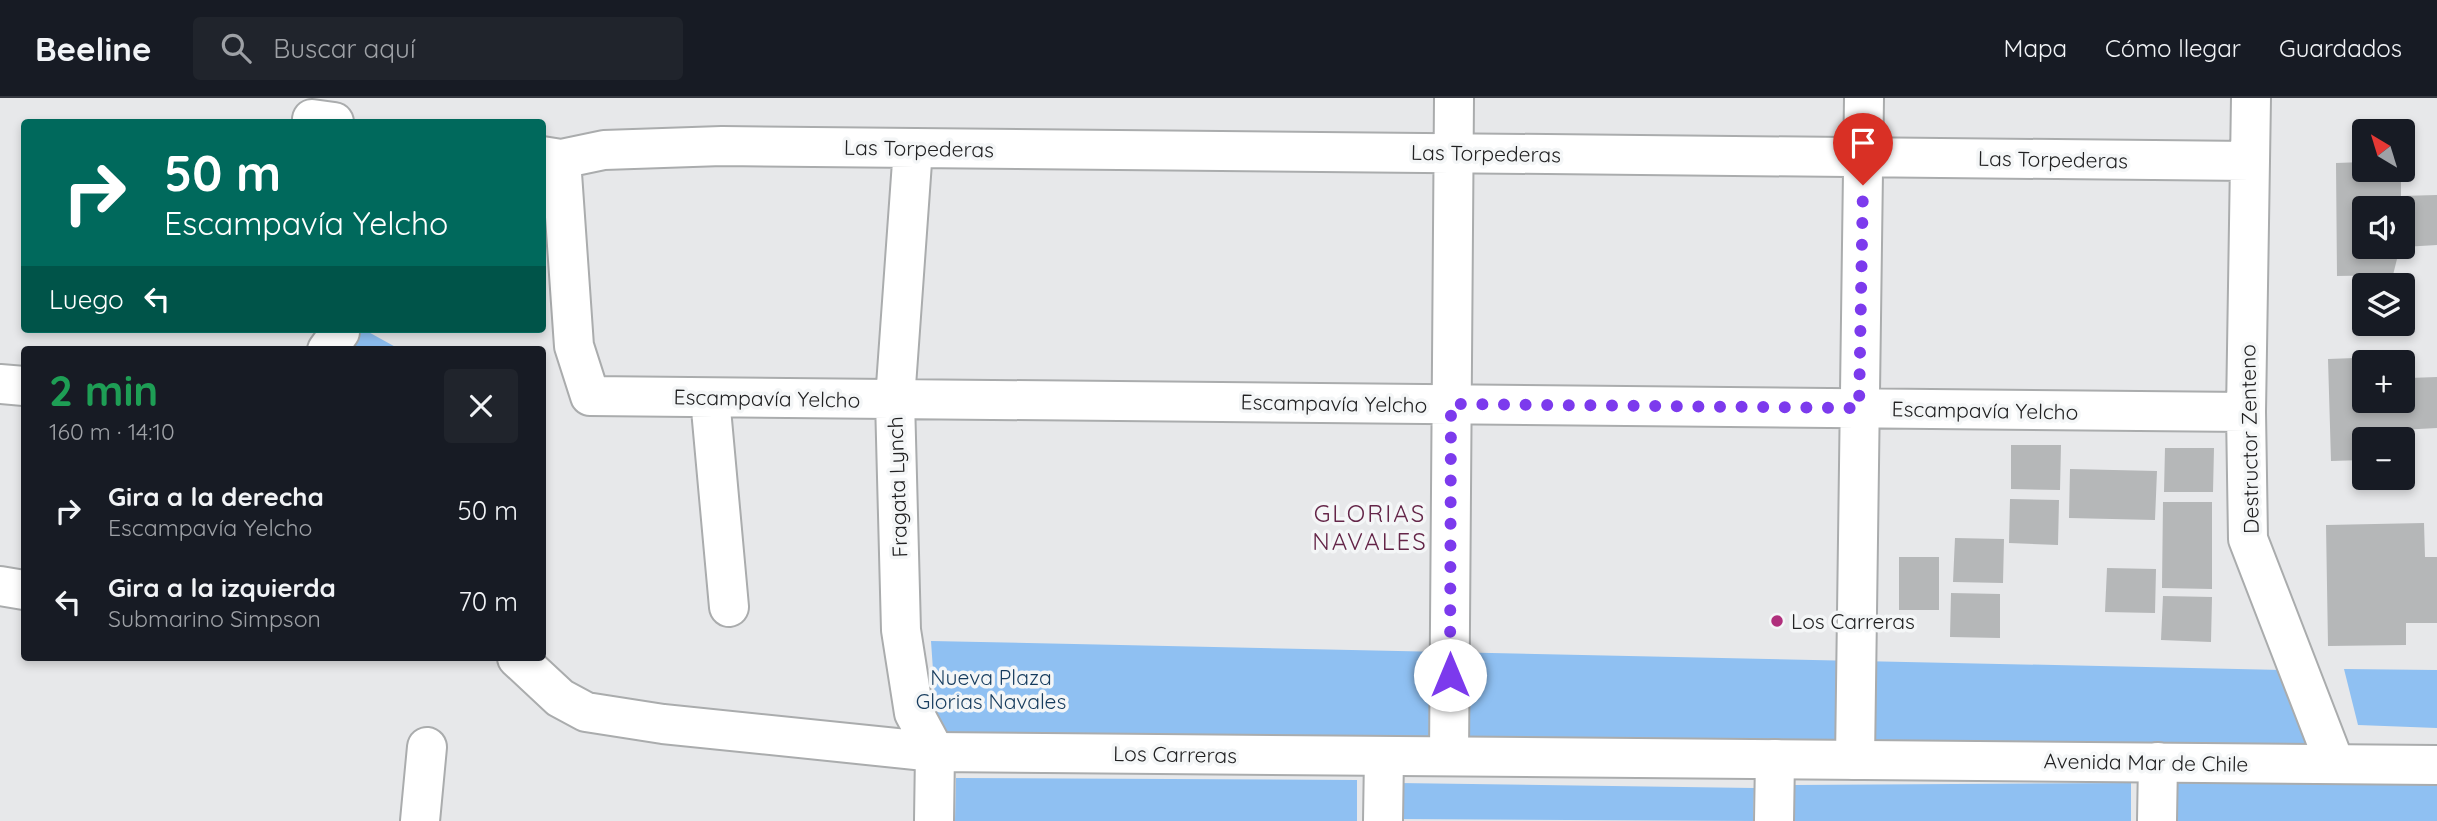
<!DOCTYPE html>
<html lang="es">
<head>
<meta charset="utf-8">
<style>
  :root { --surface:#171b24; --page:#20242c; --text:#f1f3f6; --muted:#9ea1a6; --line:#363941 }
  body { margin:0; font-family:Quicksand,sans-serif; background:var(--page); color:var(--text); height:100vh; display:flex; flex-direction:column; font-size:26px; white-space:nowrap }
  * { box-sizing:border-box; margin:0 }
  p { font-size:23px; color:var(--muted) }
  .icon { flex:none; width:38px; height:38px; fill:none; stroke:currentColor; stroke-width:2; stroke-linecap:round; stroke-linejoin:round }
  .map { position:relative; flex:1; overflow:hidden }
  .side { position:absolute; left:21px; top:248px; width:525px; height:315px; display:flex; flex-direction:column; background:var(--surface); border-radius:7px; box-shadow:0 4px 10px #0003 }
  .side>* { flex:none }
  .top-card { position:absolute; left:21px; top:21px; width:525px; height:214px; border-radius:7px; box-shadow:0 4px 10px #0003; background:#00695c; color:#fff; overflow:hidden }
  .needle { width:46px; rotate:322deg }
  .fabs { position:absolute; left:2352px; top:21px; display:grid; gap:14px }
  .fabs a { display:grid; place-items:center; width:63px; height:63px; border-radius:7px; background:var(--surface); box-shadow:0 4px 10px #0003; font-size:35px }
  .pin { position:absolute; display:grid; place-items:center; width:60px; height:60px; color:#fff; margin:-72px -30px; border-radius:50% 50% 50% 0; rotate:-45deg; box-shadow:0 0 7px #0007 }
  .pin .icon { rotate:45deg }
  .me { position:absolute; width:77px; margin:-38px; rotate:0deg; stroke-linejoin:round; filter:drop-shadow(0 0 5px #0008) }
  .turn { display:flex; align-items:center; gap:24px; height:147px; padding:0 28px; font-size:32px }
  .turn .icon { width:91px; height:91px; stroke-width:2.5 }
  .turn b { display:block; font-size:49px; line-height:60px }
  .then { display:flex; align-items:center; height:66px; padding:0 28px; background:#0003; gap:14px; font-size:26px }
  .round { display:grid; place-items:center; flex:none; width:74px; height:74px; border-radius:7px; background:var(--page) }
  .overview { display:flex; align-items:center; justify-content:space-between; height:119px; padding:0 28px }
  h1 { font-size:42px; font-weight:800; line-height:52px; color:#1e9e55 }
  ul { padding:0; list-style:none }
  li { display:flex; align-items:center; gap:21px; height:91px; padding:0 28px }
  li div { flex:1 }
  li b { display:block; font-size:26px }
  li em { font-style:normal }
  header { display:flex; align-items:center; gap:42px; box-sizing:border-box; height:98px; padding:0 35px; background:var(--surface); border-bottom:2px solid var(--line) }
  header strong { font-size:33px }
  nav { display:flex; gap:38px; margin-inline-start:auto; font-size:24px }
  .search { width:490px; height:63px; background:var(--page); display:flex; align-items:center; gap:18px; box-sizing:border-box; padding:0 24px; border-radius:7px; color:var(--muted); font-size:26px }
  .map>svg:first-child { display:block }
  .green { fill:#8fc0f2 }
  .building { fill:#b5b7b8; fill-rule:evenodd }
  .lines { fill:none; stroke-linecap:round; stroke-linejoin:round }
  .minor-casing { stroke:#aaacad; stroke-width:42 }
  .tertiary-casing { stroke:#aaacad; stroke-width:42 }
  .minor { stroke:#fff; stroke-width:38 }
  .tertiary { stroke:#fff; stroke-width:38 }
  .route { stroke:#7c3aed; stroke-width:12; stroke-dasharray:0 21.6 }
  .poi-dot { fill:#b02f7c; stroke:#f4f6f7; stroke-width:2.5 }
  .labels { text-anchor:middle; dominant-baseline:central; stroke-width:7; stroke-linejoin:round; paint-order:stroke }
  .street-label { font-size:21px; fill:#212122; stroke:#f4f6f7 }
  .poi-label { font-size:21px; fill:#212122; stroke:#f4f6f7; text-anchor:start }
  .park-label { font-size:21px; fill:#153b5d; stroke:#f4f6f7 }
  .quarter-label { font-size:24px; letter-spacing:2px; fill:#642548; stroke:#f4f6f7 }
</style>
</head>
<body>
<header>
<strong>Beeline</strong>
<div class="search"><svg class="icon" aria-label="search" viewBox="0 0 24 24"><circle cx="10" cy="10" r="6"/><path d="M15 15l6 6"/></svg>Buscar aquí</div>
<nav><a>Mapa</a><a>Cómo llegar</a><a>Guardados</a></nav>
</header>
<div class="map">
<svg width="2437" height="723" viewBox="0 0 2437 723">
  <rect width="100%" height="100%" fill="#e7e8ea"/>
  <!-- green -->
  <path class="green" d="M 360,231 L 363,231 L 401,252 L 348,252 Z
    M 931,543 L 2283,572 L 2312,650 L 964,639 L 937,631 Z
    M 2344,571 L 2437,572 L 2437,630 L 2358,627 Z
    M 956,680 L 1357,682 L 1357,723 L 955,723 Z
    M 2159,680 L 2437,684 L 2437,723 L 2158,723 Z
    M 1398,685 L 1754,690 L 1753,723 L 1397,721 Z
    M 2131,685 L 2131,723 L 1795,723 L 1795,687 Z"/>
  <!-- building -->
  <path class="building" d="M 2364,64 L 2364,72 L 2401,72 L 2401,98 L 2437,97 L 2437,147 L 2403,149 L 2403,110 L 2364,110 L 2364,149 L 2400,149 L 2393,177 L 2337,178 L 2336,65 Z
    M 2409,258 L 2409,280 L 2437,279 L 2437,330 L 2400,332 L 2401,341 L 2364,341 L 2364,362 L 2331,363 L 2328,261 ZM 2364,264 L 2403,264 L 2403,303 L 2364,303 Z
    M 2011,347 L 2061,347 L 2060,392 L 2011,391 Z
    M 2165,350 L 2214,350 L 2213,394 L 2164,394 Z
    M 2070,371 L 2157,373 L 2155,422 L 2069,420 Z
    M 2010,401 L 2059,402 L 2058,447 L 2009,445 Z
    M 2163,404 L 2212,404 L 2212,491 L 2162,490 Z
    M 2424,425 L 2425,459 L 2437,459 L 2437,525 L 2406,525 L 2406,547 L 2328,548 L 2326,427 Z
    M 1955,440 L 2004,441 L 2003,485 L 1953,484 Z
    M 1899,459 L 1939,459 L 1939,512 L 1899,512 Z
    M 2107,470 L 2156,471 L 2155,515 L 2105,514 Z
    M 1951,495 L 2000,496 L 2000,540 L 1950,539 Z
    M 2163,498 L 2212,499 L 2211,544 L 2161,542 Z"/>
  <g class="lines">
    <defs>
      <path id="minor" d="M 2251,0 L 2246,314 L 2248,441 L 2335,666
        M 312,21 L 334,24
        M 913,50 L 895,302 L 901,532 L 914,615 L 935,654
        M 542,58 L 561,61 L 604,52 L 722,48 L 2250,63
        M 561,61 L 574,248 L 590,298 L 2246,314
        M 327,252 L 340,234
        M 0,286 L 24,288
        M 710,300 L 729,509
        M 0,488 L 24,492
        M 517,560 L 560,600 L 586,614 L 663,626 L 935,654
        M 1449,658 L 1454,0
        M 1855,662 L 1864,0
        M 420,723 L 427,649
        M 1383,723 L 1384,658
        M 1774,723 L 1775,661
        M 2157,723 L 2158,664"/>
      <path id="tertiary" d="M 934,723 L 935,654 L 2437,667"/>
    </defs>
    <!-- minor casing -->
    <use href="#minor" class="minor-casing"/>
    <!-- tertiary casing -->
    <use href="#tertiary" class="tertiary-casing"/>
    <!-- minor -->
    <use href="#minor" class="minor"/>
    <!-- tertiary -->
    <use href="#tertiary" class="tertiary"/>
  </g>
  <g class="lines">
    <!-- route -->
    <path class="route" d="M 1450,577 L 1451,306 L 1859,310 L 1863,87"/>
  </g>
  <!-- markers -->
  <circle class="poi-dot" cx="1777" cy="523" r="7"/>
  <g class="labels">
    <!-- street labels -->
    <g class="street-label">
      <text transform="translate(919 50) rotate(1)">Las Torpederas</text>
      <text transform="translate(1486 55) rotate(1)">Las Torpederas</text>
      <text transform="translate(2053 61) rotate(1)">Las Torpederas</text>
      <text transform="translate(767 300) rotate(1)">Escampavía Yelcho</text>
      <text transform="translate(1334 305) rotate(1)">Escampavía Yelcho</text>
      <text transform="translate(1985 312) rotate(1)">Escampavía Yelcho</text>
      <text transform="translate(2249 341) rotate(-91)">Destructor Zenteno</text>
      <text transform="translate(897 389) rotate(-92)">Fragata Lynch</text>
      <text transform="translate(1175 656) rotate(1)">Los Carreras</text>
      <text transform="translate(2146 664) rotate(1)">Avenida Mar de Chile</text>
    </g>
    <!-- poi labels -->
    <g class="poi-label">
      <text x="1791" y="523">Los Carreras</text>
    </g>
    <!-- park labels -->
    <g class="park-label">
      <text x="991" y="579">Nueva Plaza<tspan x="991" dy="24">Glorias Navales</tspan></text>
    </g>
    <!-- quarter labels -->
    <g class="quarter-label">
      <text x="1370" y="415">GLORIAS<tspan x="1370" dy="28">NAVALES</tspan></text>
    </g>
  </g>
</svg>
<div class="fabs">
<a><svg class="needle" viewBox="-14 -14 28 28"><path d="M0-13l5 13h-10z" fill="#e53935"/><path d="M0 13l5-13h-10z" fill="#9ea1a6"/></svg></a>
<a><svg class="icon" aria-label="sound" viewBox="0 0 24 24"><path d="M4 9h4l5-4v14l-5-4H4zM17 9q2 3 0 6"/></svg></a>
<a><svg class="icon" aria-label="layers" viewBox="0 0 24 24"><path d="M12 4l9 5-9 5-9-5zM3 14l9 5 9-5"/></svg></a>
<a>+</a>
<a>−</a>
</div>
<div class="pin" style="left:1863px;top:87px;background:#d93025"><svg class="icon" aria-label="arrive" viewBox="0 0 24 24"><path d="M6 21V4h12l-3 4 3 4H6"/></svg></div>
<svg class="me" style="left:1450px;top:577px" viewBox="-20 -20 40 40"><circle r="19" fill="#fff"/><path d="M0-13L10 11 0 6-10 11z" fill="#7c3aed"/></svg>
<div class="top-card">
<div class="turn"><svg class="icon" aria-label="right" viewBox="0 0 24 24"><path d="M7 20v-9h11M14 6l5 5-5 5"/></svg><div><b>50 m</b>Escampavía Yelcho</div></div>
<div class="then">Luego<svg class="icon" aria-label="left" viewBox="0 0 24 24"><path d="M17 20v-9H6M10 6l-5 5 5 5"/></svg></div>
</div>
<section class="side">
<div class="overview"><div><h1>2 min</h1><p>160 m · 14:10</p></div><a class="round"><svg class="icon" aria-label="close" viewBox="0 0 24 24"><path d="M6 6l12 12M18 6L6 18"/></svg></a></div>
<ul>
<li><svg class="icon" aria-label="right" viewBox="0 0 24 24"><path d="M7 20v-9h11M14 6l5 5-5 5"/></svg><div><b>Gira a la derecha</b><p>Escampavía Yelcho</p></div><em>50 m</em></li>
<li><svg class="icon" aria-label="left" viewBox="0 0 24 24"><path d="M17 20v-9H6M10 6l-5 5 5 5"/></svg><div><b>Gira a la izquierda</b><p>Submarino Simpson</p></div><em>70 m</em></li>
</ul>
</section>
</div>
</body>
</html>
